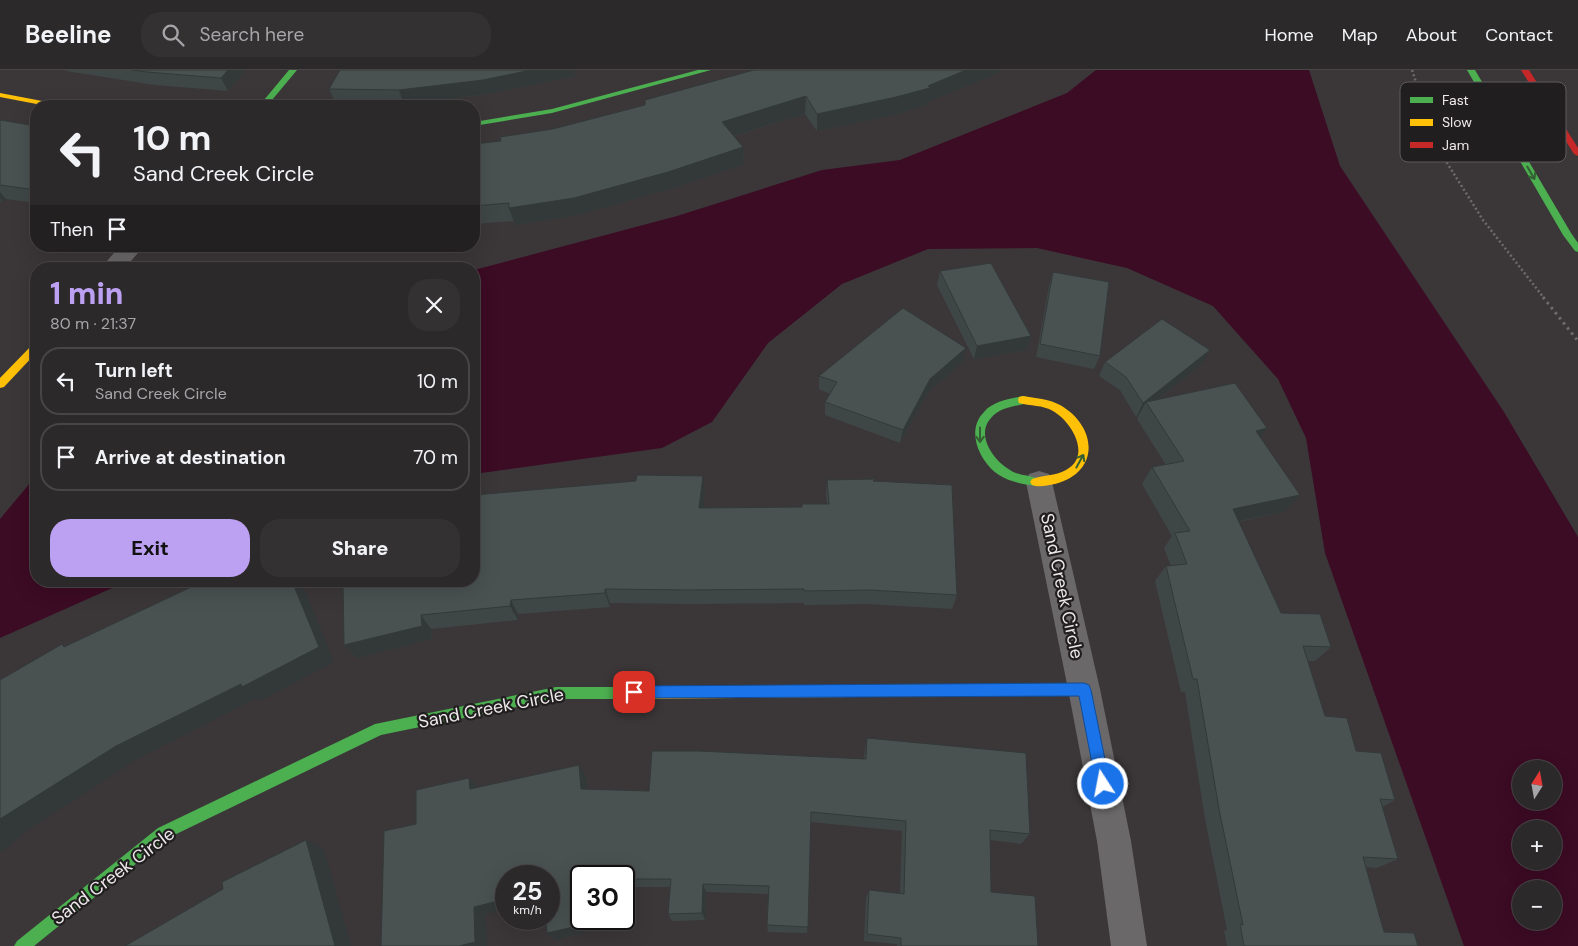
<!DOCTYPE html>
<html lang="en">
<head>
<meta charset="utf-8">
<style>
  :root { --surface:#2c292b; --page:#343133; --text:#f1f3f6; --muted:#a6a6a9; --line:#484547; --accent:#bca0f2 }
  body { margin:0; font-family:"DM Sans",sans-serif; background:var(--page); color:var(--text); height:100vh; display:flex; flex-direction:column; font-size:19px; white-space:nowrap }
  * { box-sizing:border-box; margin:0 }
  p { font-size:16px; color:var(--muted) }
  .icon { flex:none; width:28px; height:28px; fill:none; stroke:currentColor; stroke-width:2; stroke-linecap:round; stroke-linejoin:round }
  .map { position:relative; flex:1; overflow:hidden }
  .side { position:absolute; left:30px; top:192px; width:450px; height:325px; display:flex; flex-direction:column; background:var(--surface); border-radius:20px; box-shadow:0 5px 20px #0002,0 0 0 1px var(--line) }
  .side>* { flex:none }
  .banner { position:absolute; left:30px; top:30px; width:450px; height:152px; border-radius:20px; box-shadow:0 5px 20px #0002,0 0 0 1px var(--line); background:#2c292b; color:var(--text); overflow:hidden }
  .needle { width:32px; rotate:11deg }
  .tools { position:absolute; left:1512px; top:690px; display:grid; gap:10px }
  .tools a { display:grid; place-items:center; width:50px; height:50px; border-radius:50%; background:var(--surface); box-shadow:0 5px 20px #0002,0 0 0 1px var(--line); font-size:25px }
  .speed { position:absolute; left:495px; top:795px; display:flex; gap:10px; font-size:25px; font-weight:700; text-align:center }
  .speed>* { display:grid; place-content:center; width:65px; height:65px; border-radius:50%; background:var(--surface); box-shadow:0 5px 20px #0002,0 0 0 1px var(--line); line-height:1 }
  .speed small { font-size:12px; font-weight:400 }
  .speed .limit { border:2px solid #111; border-radius:8px; background:#fff; color:#111 }
  .pin { position:absolute; display:grid; place-items:center; width:42px; height:42px; color:#fff; margin:-21px; border-radius:10px; box-shadow:0 2px 8px #0006 }
  .me { position:absolute; width:55px; margin:-28px; rotate:349deg; stroke-linejoin:round; filter:drop-shadow(0 0 4px #0008) }
  .turn { display:flex; align-items:center; gap:18px; height:105px; padding:0 20px; font-size:22px }
  .turn .icon { width:65px; height:65px; stroke-width:2.5 }
  .turn b { display:block; font-size:35px; line-height:42px }
  .then { display:flex; align-items:center; height:48px; padding:0 20px; background:#0003; gap:10px; font-size:19px }
  .round { display:grid; place-items:center; flex:none; width:52px; height:52px; border-radius:20px; background:var(--page) }
  .summary { display:flex; align-items:center; justify-content:space-between; height:85px; padding:0 20px }
  h1 { font-size:30px; font-weight:800; line-height:38px; color:var(--accent) }
  .action { display:flex; gap:10px; margin-top:auto; padding:10px 20px }
  .action a { flex:1; height:58px; border-radius:20px; background:var(--accent); color:#111; font-size:20px; font-weight:800; line-height:58px; text-align:center }
  .action a+a { background:var(--page); color:var(--text) }
  ul { padding:0; list-style:none }
  li { display:flex; align-items:center; gap:15px; height:68px; margin:0 10px 8px; padding:0 10px; border:2px solid var(--line); border-radius:20px }
  li div { flex:1 }
  li b { display:block; font-size:19px }
  li em { font-style:normal }
  header { display:flex; align-items:center; gap:30px; box-sizing:border-box; height:70px; padding:0 25px; background:var(--surface); border-bottom:1px solid var(--line) }
  header strong { font-size:24px }
  nav { display:flex; gap:28px; margin-inline-start:auto; font-size:18px }
  .search { width:350px; height:45px; background:var(--page); display:flex; align-items:center; gap:12px; box-sizing:border-box; padding:0 18px; border-radius:20px; color:var(--muted); font-size:19px }
  .map>svg:first-child { display:block }
  .water { fill:#3c0b24; fill-rule:evenodd }
  .lines { fill:none; stroke-linecap:round; stroke-linejoin:round }
  .path-far1 { stroke:#6e6c6d; stroke-width:2.5; stroke-dasharray:2 2.5; stroke-linecap:butt }
  .path { stroke:#6e6c6d; stroke-width:3; stroke-dasharray:2.5 4; stroke-linecap:butt }
  .street { fill:#6b6869; fill-rule:evenodd }
  .fast { fill:#4caf50; fill-rule:evenodd }
  .slow { fill:#ffc107; fill-rule:evenodd }
  .jam { fill:#c62828; fill-rule:evenodd }
  .wall { fill:#3f4746 }
  .shaded-wall { fill:#333939 }
  .building { fill:#495251; stroke:#333939 }
  .oneway { stroke:#345f35 }
  .route { fill:#1a73e8; stroke:#114b97 }
  .labels { text-anchor:middle; dominant-baseline:central; stroke-width:4.5; stroke-linejoin:round; paint-order:stroke }
  .street-label { font-size:18px; fill:#ede8ea; stroke:#211e1f }
  .key { fill:#211e1f; stroke:#5e5b5c; stroke-width:1 }
  .key-label { font-size:14px; fill:#ede8ea }
</style>
</head>
<body>
<header>
<strong>Beeline</strong>
<div class="search"><svg class="icon" aria-label="search" viewBox="0 0 24 24"><circle cx="10" cy="10" r="6"/><path d="M15 15l6 6"/></svg>Search here</div>
<nav><a>Home</a><a>Map</a><a>About</a><a>Contact</a></nav>
</header>
<div class="map">
<svg width="1578" height="876" viewBox="0 0 1578 876">
  <rect width="100%" height="100%" fill="#3b3739"/>
  <!-- water -->
  <path class="water" d="M 1096,0 L 1309,0 L 1340,96 L 1504,342 L 1578,467 L 1578,876 L 1464,876 L 1325,483 L 1306,368 L 1278,309 L 1213,236 L 1127,198 L 1037,178 L 928,179 L 842,214 L 768,273 L 712,352 L 662,378 L 474,404 L 474,200 L 677,146 L 822,100 L 900,90 L 1067,23 ZM 1521,699 L 1554,699 L 1554,731 L 1521,731 ZM 1521,759 L 1554,759 L 1554,791 L 1521,791 ZM 1521,819 L 1554,819 L 1554,851 L 1521,851 Z
    M 36,406 L 36,511 L 128,511 L 0,568 L 0,449 Z"/>
  <g class="lines">
    <!-- path-far1 -->
    <path class="path-far1" d="M 1412,0 L 1437,77 L 1483,150 L 1544,228"/>
    <!-- path -->
    <path class="path" d="M 1543,227 L 1578,271"/>
    <!-- street -->
    <path class="street" d="M 120,176 L 144,176 L 124,199 L 100,199 Z
      M 1039,401 L 1049,404 L 1052,412 L 1100,619 L 1131,771 L 1147,876 L 1111,876 L 1097,771 L 1068,619 L 1026,412 L 1029,404 Z"/>
    <!-- fast -->
    <path class="fast" d="M 289,0 L 297,0 L 267,36 L 259,36 Z
      M 698,0 L 711,0 L 552,43 L 474,56 L 474,52 L 552,39 Z
      M 1467,0 L 1475,0 L 1571,163 L 1578,173 L 1578,182 L 1575,181 L 1563,165 Z
      M 1023,326 L 1027,327 L 1028,330 L 1027,333 C 1014,337 1000,337 991,348 C 975,365 994,391 1010,400 C 1019,406 1030,405 1040,409 L 1042,412 L 1040,415 L 1036,416 C 1023,414 1010,412 999,405 C 980,392 965,361 984,342 C 993,331 1010,329 1023,326 Z
      M 1084,613 L 1089,615 L 1090,619 L 1089,623 L 1084,625 L 969,626 L 964,624 L 963,620 L 964,616 L 969,614 Z
      M 556,617 L 621,617 L 626,619 L 627,623 L 626,627 L 621,629 L 556,629 L 381,665 L 168,768 L 34,876 L 14,876 L 17,871 L 158,758 L 375,654 Z"/>
    <!-- slow -->
    <path class="slow" d="M 0,23 L 58,34 L 62,36 L 47,36 L 0,27 Z
      M 36,273 L 36,283 L 4,317 L 0,318 L 0,308 L 33,274 Z
      M 1023,326 C 1035,328 1049,329 1060,335 C 1097,356 1101,402 1055,414 C 1047,415 1040,418 1032,415 L 1030,412 L 1032,409 C 1043,405 1055,406 1066,400 C 1092,386 1072,352 1053,341 C 1043,335 1030,336 1019,333 L 1018,330 L 1019,327 Z
      M 969,614 L 974,616 L 975,620 L 974,624 L 969,626 L 621,629 L 616,627 L 615,623 L 616,619 L 621,617 Z"/>
    <!-- jam -->
    <path class="jam" d="M 1521,0 L 1529,0 L 1578,78 L 1578,86 L 1574,84 Z"/>
  </g>
  <!-- wall -->
  <path class="wall" d="M 65,0 L 246,0 L 228,21 L 155,15 L 66,1 Z
    M 340,0 L 574,0 L 575,6 L 487,24 L 404,35 L 336,34 L 329,19 Z
    M 754,0 L 1000,0 L 1000,2 L 928,32 L 928,35 L 894,45 L 817,61 L 805,44 L 734,66 L 743,77 L 744,94 L 670,119 L 578,145 L 515,155 L 513,151 L 474,154 L 474,74 L 501,71 L 553,59 L 645,35 Z
    M 0,50 L 36,56 L 36,133 L 6,129 L 2,132 L 0,131 Z
    M 940,201 L 1031,266 L 1027,280 L 974,289 L 937,215 Z
    M 1053,202 L 1100,286 L 1094,299 L 1036,287 L 1049,216 Z
    M 963,292 L 928,322 L 900,373 L 825,345 L 825,332 L 830,324 L 819,319 L 819,306 Z
    M 1105,292 L 1202,294 L 1158,329 L 1260,367 L 1286,441 L 1238,452 L 1281,543 L 1331,577 L 1315,591 L 1308,591 L 1325,646 L 1356,681 L 1395,730 L 1382,737 L 1398,789 L 1377,798 L 1365,797 L 1384,862 L 1418,876 L 1227,876 L 1224,861 L 1227,860 L 1205,749 L 1185,622 L 1181,622 L 1155,511 L 1166,496 L 1171,496 L 1164,478 L 1172,466 L 1142,414 L 1152,397 L 1166,395 L 1137,349 L 1140,343 L 1136,347 L 1120,320 L 1099,306 Z
    M 827,410 L 957,525 L 952,539 L 868,534 L 804,535 L 804,533 L 694,534 L 610,533 L 610,537 L 518,544 L 518,550 L 431,559 L 432,569 L 357,588 L 344,575 L 705,422 L 703,438 L 802,437 L 827,434 L 826,425 Z
    M 867,668 L 1030,764 L 1021,774 L 990,770 L 991,822 L 1038,876 L 897,876 L 897,874 L 864,871 L 866,828 L 869,820 L 900,824 L 902,761 L 811,752 L 807,863 L 768,862 L 767,855 L 768,824 L 706,822 L 705,850 L 672,851 L 668,844 L 670,817 L 624,817 L 624,806 L 581,806 L 581,849 L 601,849 L 602,858 L 556,870 L 549,806 L 485,844 L 416,754 L 478,717 L 586,706 L 587,720 L 649,721 L 864,689 L 865,680 Z"/>
  <!-- shaded-wall -->
  <path class="shaded-wall" d="M 228,0 L 246,0 L 228,21 L 221,8 Z
    M 531,0 L 574,0 L 575,6 L 487,24 L 404,35 L 399,20 Z
    M 966,0 L 1000,0 L 1000,2 L 928,32 L 928,35 L 894,45 L 817,61 L 817,44 L 928,16 Z
    M 806,26 L 805,44 L 723,69 L 722,52 Z
    M 743,77 L 744,94 L 670,119 L 578,145 L 515,155 L 509,138 Z
    M 0,122 L 6,129 L 2,132 L 0,129 Z
    M 1031,266 L 1027,280 L 974,289 L 977,276 Z
    M 966,278 L 963,292 L 928,322 L 900,373 L 903,360 L 930,309 Z
    M 1210,280 L 1202,294 L 1149,336 L 1146,332 L 1140,343 L 1136,347 L 1143,333 Z
    M 1267,358 L 1255,375 L 1256,361 Z
    M 703,406 L 705,422 L 702,454 L 699,438 Z
    M 1300,425 L 1286,441 L 1221,455 L 1233,439 Z
    M 292,511 L 301,511 L 334,592 L 260,631 L 257,628 L 139,688 L 29,759 L 0,783 L 0,749 Z
    M 605,519 L 610,533 L 610,537 L 605,523 Z
    M 511,530 L 518,544 L 518,550 L 510,536 Z
    M 421,545 L 431,559 L 432,569 L 357,588 L 344,575 Z
    M 579,695 L 586,706 L 588,730 L 581,719 Z
    M 469,708 L 480,719 L 470,719 Z
    M 306,770 L 324,779 L 351,876 L 335,876 Z
    M 703,814 L 706,822 L 705,850 L 702,843 Z
    M 506,829 L 506,839 L 485,844 L 487,876 L 459,876 L 474,837 Z
    M 595,849 L 601,849 L 602,858 L 556,870 L 547,863 Z"/>
  <!-- building -->
  <path class="building" d="M 132,0 L 228,0 L 221,8 L 147,2 Z
    M 340,0 L 531,0 L 483,10 L 399,20 L 329,19 Z
    M 754,0 L 966,0 L 928,16 L 930,18 L 896,27 L 817,44 L 806,26 L 722,52 L 743,77 L 668,102 L 574,128 L 509,138 L 509,133 L 474,136 L 474,74 L 501,71 L 500,67 L 553,59 L 645,35 L 645,30 Z
    M 0,50 L 36,56 L 36,120 L 0,115 Z
    M 991,193 L 1031,266 L 977,276 L 940,201 Z
    M 1053,202 L 1109,212 L 1100,286 L 1040,274 Z
    M 903,238 L 966,278 L 930,309 L 903,360 L 825,332 L 837,312 L 819,306 Z
    M 1162,249 L 1210,280 L 1143,333 L 1126,307 L 1105,292 Z
    M 1235,313 L 1267,358 L 1256,361 L 1300,425 L 1233,439 L 1281,543 L 1320,544 L 1331,577 L 1303,576 L 1325,646 L 1347,648 L 1356,681 L 1381,683 L 1395,730 L 1380,729 L 1398,789 L 1363,787 L 1384,862 L 1414,863 L 1418,876 L 1244,876 L 1240,854 L 1243,855 L 1219,739 L 1197,609 L 1193,609 L 1166,496 L 1187,494 L 1175,463 L 1190,461 L 1152,397 L 1184,391 L 1146,332 Z
    M 637,405 L 703,406 L 699,438 L 802,437 L 802,434 L 829,434 L 827,410 L 875,409 L 873,411 L 952,415 L 957,525 L 870,520 L 804,521 L 804,519 L 691,520 L 605,519 L 605,523 L 511,530 L 510,536 L 421,545 L 422,556 L 344,575 L 343,511 L 474,511 L 474,425 L 636,411 Z
    M 204,511 L 292,511 L 319,577 L 242,617 L 241,614 L 116,676 L 0,749 L 0,610 L 62,574 L 64,577 Z
    M 867,668 L 1026,683 L 1030,764 L 990,760 L 991,822 L 1035,826 L 1038,876 L 901,876 L 901,868 L 867,864 L 869,820 L 904,824 L 906,751 L 811,742 L 808,857 L 767,855 L 769,816 L 703,814 L 702,843 L 668,844 L 671,809 L 624,809 L 624,806 L 581,806 L 581,849 L 595,849 L 595,852 L 547,863 L 546,849 L 549,849 L 549,806 L 506,806 L 506,829 L 474,837 L 475,872 L 459,876 L 381,876 L 384,761 L 416,754 L 416,720 L 469,708 L 470,719 L 579,695 L 581,719 L 649,721 L 652,681 L 699,681 L 866,689 Z
    M 306,770 L 335,876 L 125,876 L 223,819 L 222,812 Z"/>
  <!-- one-way arrows -->
  <defs><path id="oneway-shaft" d="M-6 0H5M1.5-3L5.5 0L1.5 3" fill="none" stroke-width="1.6" stroke-linecap="round" stroke-linejoin="round" transform="scale(1.25)"/></defs>
  <g class="oneway">
    <use href="#oneway-shaft" transform="translate(1531 103) rotate(60)"/>
    <use href="#oneway-shaft" transform="translate(980 365) rotate(90)"/>
    <use href="#oneway-shaft" transform="translate(1080 391) rotate(-61)"/>
  </g>
  <!-- route -->
  <path class="route" d="M 1084,613 L 1089,615 L 1091,620 L 1110,714 L 1107,719 L 1103,721 L 1098,719 L 1096,714 L 1079,626 L 634,628 L 629,626 L 628,622 L 629,618 L 634,616 Z"/>
  <g class="labels">
    <!-- street labels -->
    <g class="street-label">
      <text transform="translate(1062 516) rotate(78)">Sand Creek Circle</text>
      <text transform="translate(491 638) rotate(-11)">Sand Creek Circle</text>
      <text transform="translate(113 806) rotate(-37)">Sand Creek Circle</text>
    </g>
  </g>
  <!-- legend -->
  <rect x="1400" y="12" width="166" height="80" rx="8" class="key"/>
  <rect x="1410" y="27" width="23" height="6" fill="#4caf50"/>
  <rect x="1410" y="49" width="23" height="7" fill="#ffc107"/>
  <rect x="1410" y="72" width="23" height="6" fill="#c62828"/>
  <g class="key-label">
    <text x="1442" y="35">Fast</text>
    <text x="1442" y="57">Slow</text>
    <text x="1442" y="80">Jam</text>
  </g>
</svg>
<div class="tools">
<a><svg class="needle" viewBox="-14 -14 28 28"><path d="M0-13l5 13h-10z" fill="#e53935"/><path d="M0 13l5-13h-10z" fill="#a6a6a9"/></svg></a>
<a>+</a>
<a>−</a>
</div>
<div class="speed"><div>25<small>km/h</small></div><div class="limit">30</div></div>
<div class="pin" style="left:634px;top:622px;background:#d93025"><svg class="icon" aria-label="arrive" viewBox="0 0 24 24"><path d="M6 21V4h12l-3 4 3 4H6"/></svg></div>
<svg class="me" style="left:1103px;top:714px" viewBox="-20 -20 40 40"><circle r="17" fill="#1a73e8" stroke="#fff" stroke-width="3"/><path d="M0-11L8 9 0 5-8 9z" fill="#fff"/></svg>
<div class="banner">
<div class="turn"><svg class="icon" aria-label="left" viewBox="0 0 24 24"><path d="M17 20v-9H6M10 6l-5 5 5 5"/></svg><div><b>10 m</b>Sand Creek Circle</div></div>
<div class="then">Then<svg class="icon" aria-label="arrive" viewBox="0 0 24 24"><path d="M6 21V4h12l-3 4 3 4H6"/></svg></div>
</div>
<section class="side">
<div class="summary"><div><h1>1 min</h1><p>80 m · 21:37</p></div><a class="round"><svg class="icon" aria-label="close" viewBox="0 0 24 24"><path d="M6 6l12 12M18 6L6 18"/></svg></a></div>
<ul>
<li><svg class="icon" aria-label="left" viewBox="0 0 24 24"><path d="M17 20v-9H6M10 6l-5 5 5 5"/></svg><div><b>Turn left</b><p>Sand Creek Circle</p></div><em>10 m</em></li>
<li><svg class="icon" aria-label="arrive" viewBox="0 0 24 24"><path d="M6 21V4h12l-3 4 3 4H6"/></svg><div><b>Arrive at destination</b></div><em>70 m</em></li>
</ul>
<div class="action"><a>Exit</a><a>Share</a></div>
</section>
</div>
</body>
</html>
